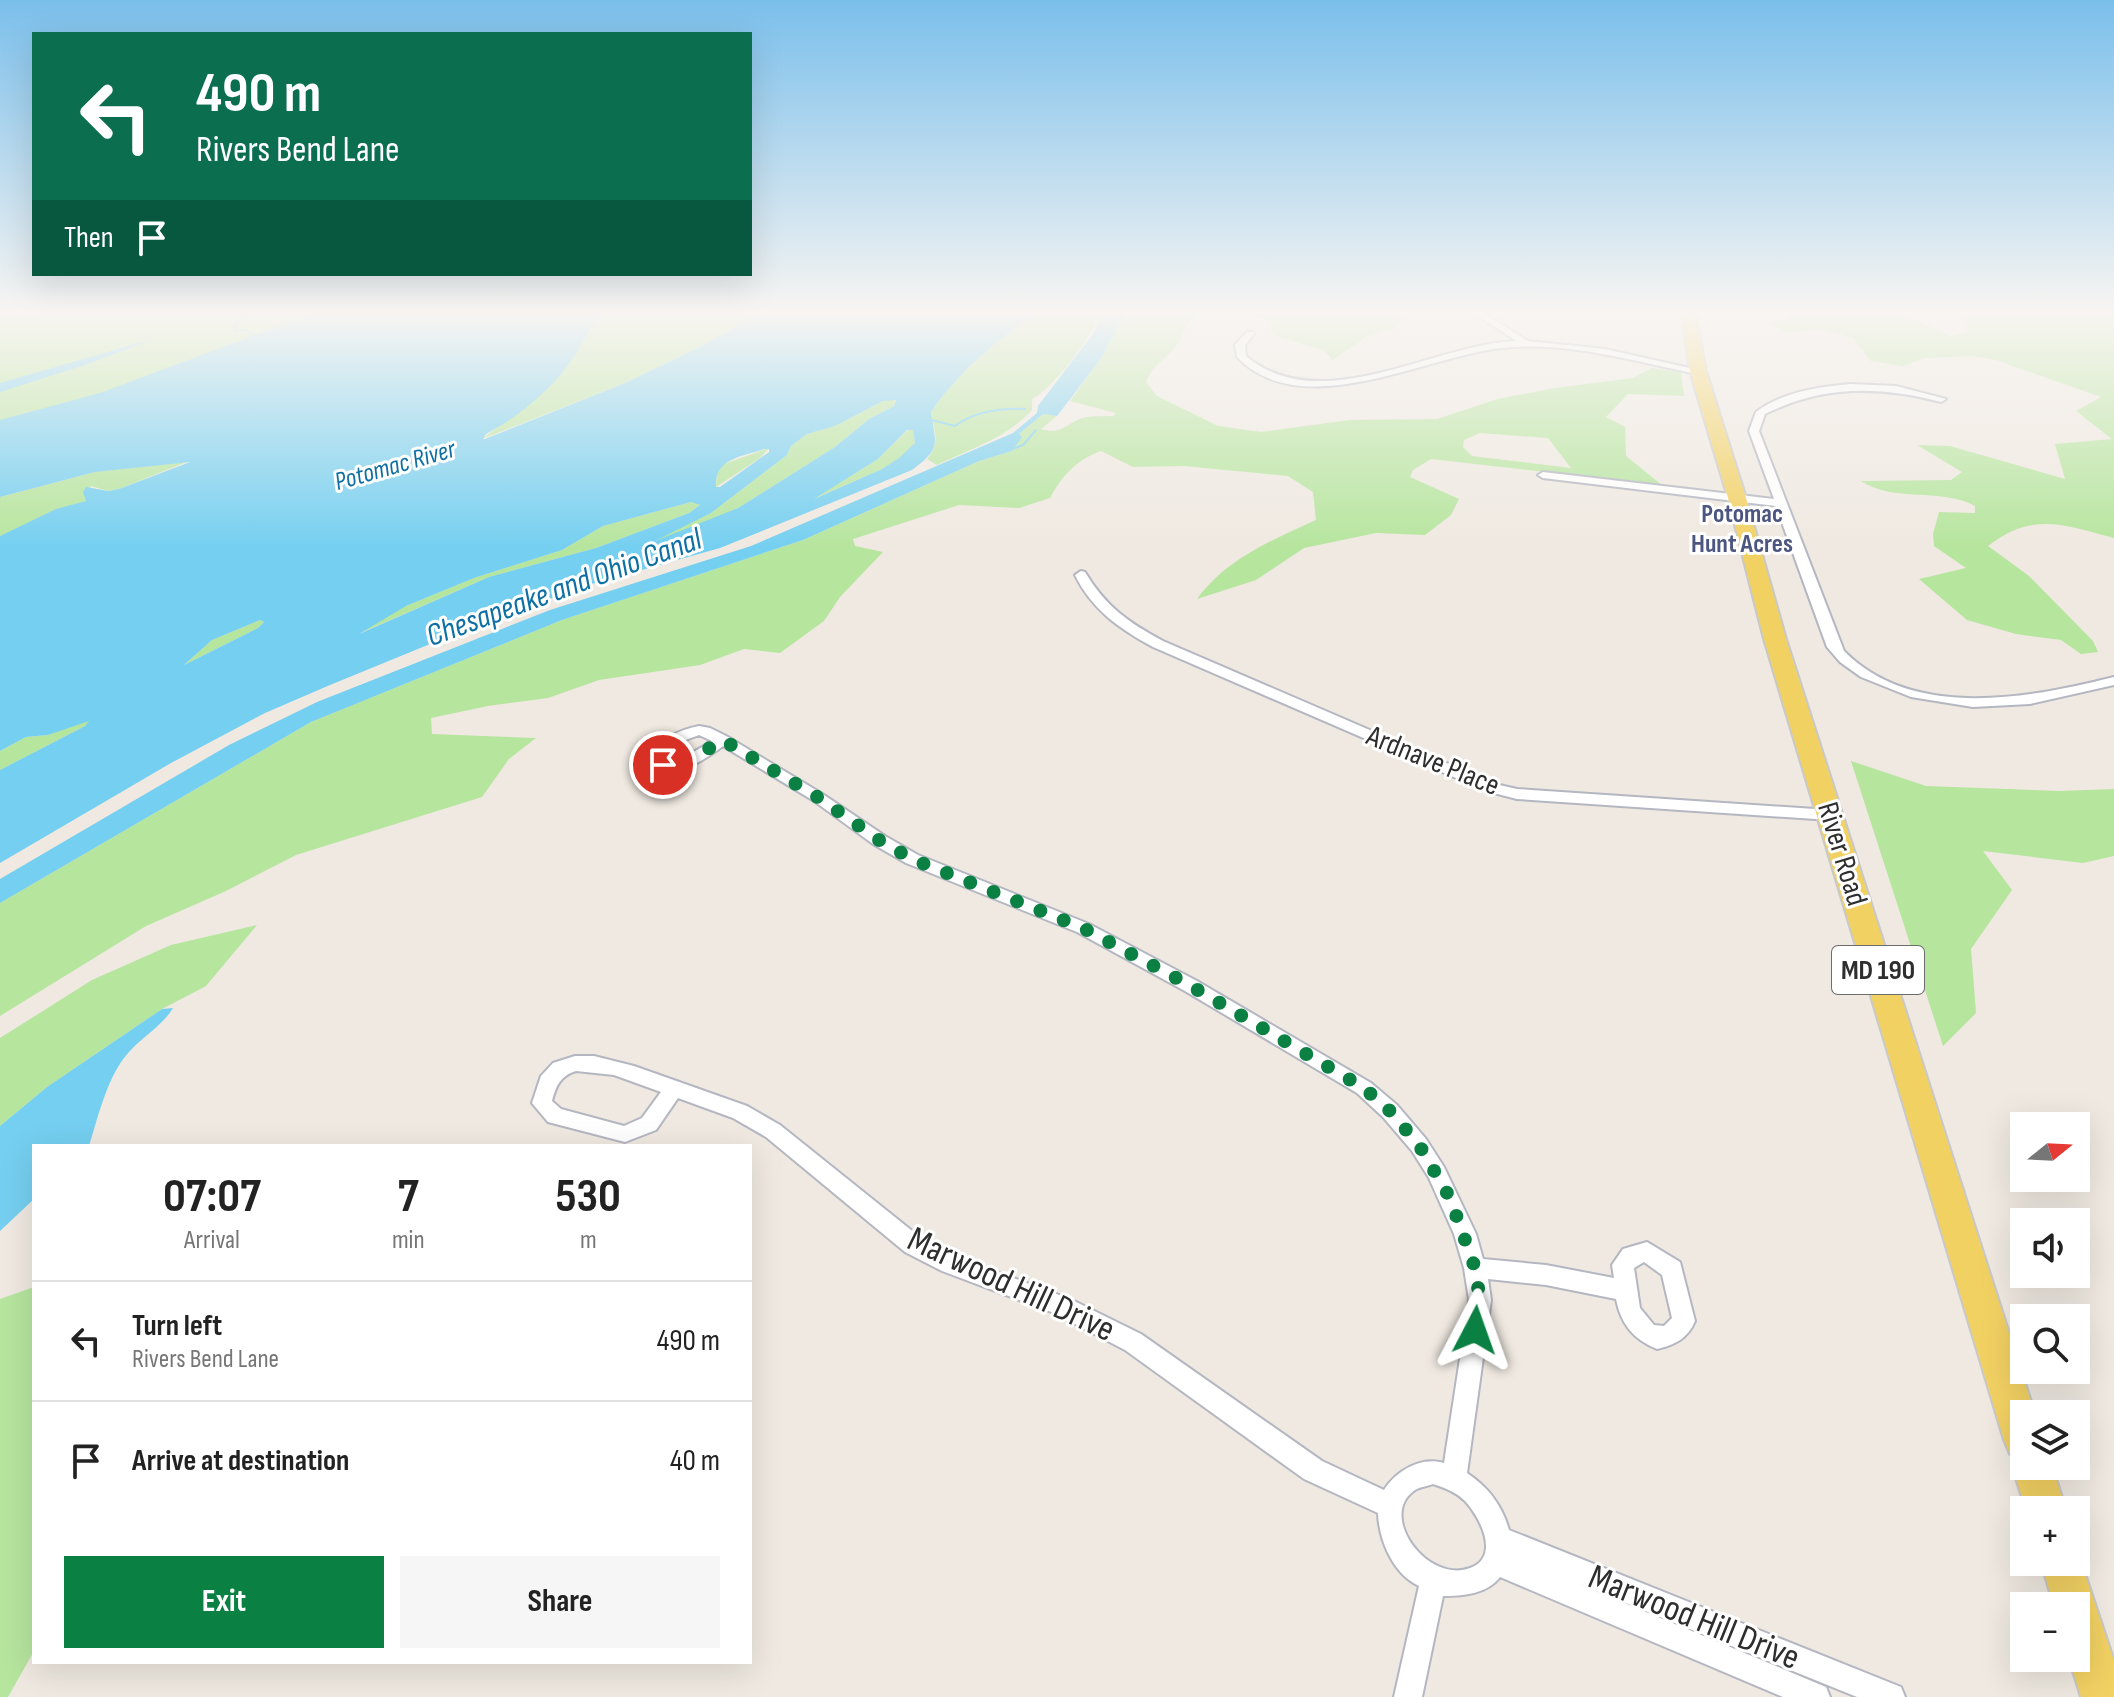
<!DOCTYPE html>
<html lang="en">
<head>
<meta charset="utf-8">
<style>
  :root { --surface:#fff; --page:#f6f6f6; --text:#222; --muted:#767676; --line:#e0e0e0; --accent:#0b8043 }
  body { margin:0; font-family:"Sofia Sans Condensed",sans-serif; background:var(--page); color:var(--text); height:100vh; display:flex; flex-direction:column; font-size:30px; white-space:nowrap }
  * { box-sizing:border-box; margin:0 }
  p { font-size:26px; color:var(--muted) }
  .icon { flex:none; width:44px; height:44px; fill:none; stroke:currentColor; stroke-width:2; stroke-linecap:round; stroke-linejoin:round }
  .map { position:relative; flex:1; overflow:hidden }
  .sheet { position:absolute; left:32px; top:1144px; width:720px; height:520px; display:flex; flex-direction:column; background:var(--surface); border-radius:0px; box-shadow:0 8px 32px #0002 }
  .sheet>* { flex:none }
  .banner { position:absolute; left:32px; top:32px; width:720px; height:244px; border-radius:0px; box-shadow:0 8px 32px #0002; background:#0b6e4f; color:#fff; overflow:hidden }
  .needle { width:52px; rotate:72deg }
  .buttons { position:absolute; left:2010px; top:1112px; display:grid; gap:16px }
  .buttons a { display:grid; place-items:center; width:80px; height:80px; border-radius:0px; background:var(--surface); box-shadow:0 8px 32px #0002; font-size:40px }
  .pin { position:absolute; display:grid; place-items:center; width:68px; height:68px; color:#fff; margin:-34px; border:4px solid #fff; border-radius:50%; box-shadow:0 2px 8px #0007 }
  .me { position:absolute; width:88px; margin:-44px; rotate:4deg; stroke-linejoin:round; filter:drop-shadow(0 0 6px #0008) }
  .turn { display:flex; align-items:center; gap:28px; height:168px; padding:0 32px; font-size:36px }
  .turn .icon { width:104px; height:104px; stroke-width:2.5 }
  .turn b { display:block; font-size:56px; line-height:68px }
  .then { display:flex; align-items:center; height:76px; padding:0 32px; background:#0003; gap:16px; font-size:30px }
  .eta { display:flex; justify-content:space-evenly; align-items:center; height:136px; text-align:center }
  .eta b { font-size:48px; font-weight:700; line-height:56px }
  .button { display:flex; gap:16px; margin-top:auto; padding:16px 32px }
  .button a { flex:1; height:92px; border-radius:0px; background:var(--accent); color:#fff; font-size:32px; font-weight:700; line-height:92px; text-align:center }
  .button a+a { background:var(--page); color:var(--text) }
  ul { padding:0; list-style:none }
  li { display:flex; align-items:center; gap:24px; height:120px; padding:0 32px; border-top:2px solid var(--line) }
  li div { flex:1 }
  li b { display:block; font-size:30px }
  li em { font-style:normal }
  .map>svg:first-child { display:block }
  .green { fill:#b6e59e; fill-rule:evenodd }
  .water { fill:#75cff0; fill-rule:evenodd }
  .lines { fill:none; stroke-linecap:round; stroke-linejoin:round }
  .stream { stroke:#75cff0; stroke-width:2 }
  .minor-casing { stroke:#b4b7c1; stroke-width:4 }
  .primary-casing { stroke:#c9c9c9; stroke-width:4 }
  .minor { fill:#fff; fill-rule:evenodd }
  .primary { fill:#f2d163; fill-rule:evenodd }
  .route { stroke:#0b8043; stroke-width:14; stroke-dasharray:0 25.2 }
  .labels { text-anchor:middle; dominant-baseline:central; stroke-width:6; stroke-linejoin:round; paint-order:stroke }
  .far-water-label { font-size:26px; font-style:italic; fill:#0d6fa3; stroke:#fff }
  .far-neighbourhood-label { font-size:26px; font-weight:bold; fill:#4d5680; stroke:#fff }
  .shield { fill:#fff; stroke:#6d6d6d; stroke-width:2 }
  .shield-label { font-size:28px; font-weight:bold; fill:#2e2e2e }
  .street-label { font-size:30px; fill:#2e2e2e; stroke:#fff }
  .water-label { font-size:32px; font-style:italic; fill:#0d6fa3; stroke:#fff }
  .near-street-label { font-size:36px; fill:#2e2e2e; stroke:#fff }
</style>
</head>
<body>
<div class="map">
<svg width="2114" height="1697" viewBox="0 0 2114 1697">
  <rect width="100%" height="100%" fill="#efe9e1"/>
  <!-- green -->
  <path class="green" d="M 0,311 L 324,311 L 183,368 L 0,425 Z
    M 605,311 L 762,311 L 706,344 L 625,383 L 482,439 L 544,392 L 563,371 L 595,321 Z
    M 1040,311 L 1102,311 C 1094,334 1054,388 1032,399 L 1032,410 C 1008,437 969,450 937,465 L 927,459 C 941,443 934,431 931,412 C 958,371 999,338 1040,311 Z
    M 1127,311 L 1209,311 C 1179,319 1188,336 1171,352 C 1160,363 1152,367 1146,382 L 1157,396 L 1218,426 L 1261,432 L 1350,420 L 1437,419 L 1498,399 L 1555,388 L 1633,378 L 1652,368 L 1681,372 L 1684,396 L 1628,394 L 1606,417 L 1625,427 L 1626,456 L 1662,485 L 1431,459 L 1413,470 L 1410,477 L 1459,499 L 1451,515 L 1425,535 L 1376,533 L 1304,548 L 1256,580 L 1197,599 C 1226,559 1272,540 1316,520 L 1313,492 L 1288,476 L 1184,466 L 1133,467 L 1101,451 C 1076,460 1062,476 1050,498 L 1019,508 L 959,505 L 853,539 L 855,546 L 883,552 L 840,597 L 824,621 L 780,653 L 744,649 L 700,665 L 599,680 L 548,698 L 488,706 L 431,718 L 432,734 L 536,738 L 509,759 L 482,797 L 296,855 L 226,891 L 146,926 L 0,1016 L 0,903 L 311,722 L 562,620 L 803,540 L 979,461 L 1012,451 L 1021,437 L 1018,435 L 1043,414 L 1057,416 L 1041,429 C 1064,436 1067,421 1086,417 C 1094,416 1105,416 1113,416 L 1116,413 L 1070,401 L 1100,360 ZM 1480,433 L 1548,438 L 1571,468 L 1472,456 L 1463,447 L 1464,440 Z
    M 1229,311 L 1378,311 L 1398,314 L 1403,321 L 1392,329 L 1367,336 L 1333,360 L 1323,350 L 1273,335 L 1271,323 L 1251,313 Z
    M 1785,311 L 1856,313 L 1896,311 L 1950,336 L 1967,333 L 1967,311 L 2114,311 L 2114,538 C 2065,525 2033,511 1988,546 L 2029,576 L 2093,641 L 2098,652 L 2081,654 L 2061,640 L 2016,634 L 1967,620 L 1919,579 L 1966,568 L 1934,546 L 1933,534 L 1939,512 L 1975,513 L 1975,506 C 1940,487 1893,503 1861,481 L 1951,480 L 1962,472 L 1917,445 L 1950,446 L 2065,479 L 2055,444 L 2112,439 L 2076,411 L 2101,397 L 1996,360 L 1973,356 L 1925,358 L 1903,366 L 1871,361 L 1853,338 L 1819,329 L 1788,333 L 1767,323 L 1790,319 Z
    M 895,399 L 894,406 L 869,419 L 835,447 L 738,508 L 684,532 L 654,541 L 711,513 L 787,455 L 791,446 L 807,434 L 835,426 L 883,401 Z
    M 908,430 L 913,430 L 915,443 L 899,459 L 882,469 L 809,501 L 878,459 Z
    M 769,448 L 760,458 L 716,487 L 717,471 L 721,465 Z
    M 189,461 L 119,489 L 108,491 L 91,486 L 87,501 L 56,510 L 0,536 L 0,497 L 95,472 Z
    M 691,502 L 700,505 L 689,513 L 596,548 L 489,577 L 358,634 L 366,626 L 406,606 L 474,578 L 562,550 L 603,526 Z
    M 260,620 L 264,622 L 258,628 L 184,665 L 212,640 Z
    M 86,720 L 90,721 L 85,726 L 0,770 L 0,751 L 26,737 L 48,735 Z
    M 1851,761 L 1926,786 L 2059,791 L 2114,789 L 2114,856 L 2083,863 L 1983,851 L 2012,890 L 1971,949 L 1976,1013 L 1943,1046 Z
    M 257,925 L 206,986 L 162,1009 L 47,1087 L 0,1126 L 0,1038 L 92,980 L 171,945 Z
    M 34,1287 L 34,1651 L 8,1697 L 0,1697 L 0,1299 Z"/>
  <!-- water -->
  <path class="water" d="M 320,311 L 484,311 L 484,313 L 492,311 L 605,311 C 590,324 584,341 574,357 C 552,389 520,416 486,434 L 483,439 L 485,439 L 625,383 L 706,344 L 762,311 L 1040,311 C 1000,337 958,372 931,412 C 936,446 941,448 912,470 L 720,548 L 588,585 L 452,635 L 330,685 L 265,713 L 171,763 L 0,863 L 0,770 L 85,726 L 89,721 L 48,735 L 26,737 L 0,751 L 0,536 L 56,509 L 86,501 L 83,492 L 86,487 L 108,491 L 119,489 L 190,462 L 95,472 L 0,497 L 0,420 L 100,393 ZM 896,400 L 894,406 L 869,419 L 835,447 L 738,508 L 655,541 L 711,513 L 787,455 L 791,446 L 807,434 L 835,426 L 883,401 ZM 907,430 L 913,430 L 915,443 L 899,458 L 882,469 L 814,499 L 878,459 ZM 764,449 L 769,449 L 769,452 L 720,487 L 716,487 C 714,458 742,457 764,449 ZM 691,502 L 700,505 L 689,513 L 596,548 L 489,577 L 359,634 L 406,606 L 474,578 L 562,550 L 603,526 ZM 260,620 L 264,622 L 258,628 L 184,665 L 212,640 Z
    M 1105,311 L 1127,311 L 1100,360 L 1057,416 L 1043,414 L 1019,434 L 1022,437 L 1012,451 L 979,461 L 803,540 L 562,620 L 311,722 L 0,903 L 0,879 L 229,745 L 317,702 L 550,610 L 751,546 L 1013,433 L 1037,413 L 1038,406 L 1093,334 Z
    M 156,338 L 85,365 L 0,392 L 0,383 Z
    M 173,1008 C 161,1028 138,1039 124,1058 C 106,1082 98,1117 89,1146 L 34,1146 L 34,1199 L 0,1231 L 0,1126 L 47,1087 L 162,1009 Z"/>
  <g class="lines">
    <!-- stream -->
    <path class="stream" d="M 235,311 L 245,318 L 234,324 L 235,331 L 246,330 L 260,339
      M 932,420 L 955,426 C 975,411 1000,408 1025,409
      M 1010,450 L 1023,445 L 1036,430"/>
    <defs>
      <path id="minor" d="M 1471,311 L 1480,311 L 1528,341 L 1605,349 L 1703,371 L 1698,374 C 1637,362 1574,343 1512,347 C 1433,351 1305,427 1237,357 L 1235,345 L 1247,332 L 1253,332 L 1254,334 L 1245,345 L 1246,356 C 1321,419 1433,344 1516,341 Z
        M 1850,384 L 1896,386 L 1946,399 L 1941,402 C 1880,386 1823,385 1765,414 L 1759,431 L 1844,651 C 1913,721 2030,698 2114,677 L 2114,685 L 2030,704 L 1973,707 L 1911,697 L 1861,677 L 1840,662 L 1827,647 L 1776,506 L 1543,478 L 1538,475 L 1543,472 L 1774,499 L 1749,431 L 1756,412 C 1782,392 1818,387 1850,384 Z
        M 1081,571 L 1085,572 C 1106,607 1128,622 1163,641 L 1495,784 L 1517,789 L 1830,810 L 1838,815 L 1830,820 L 1517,799 L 1486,791 L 1153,647 C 1120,629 1092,610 1075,575 Z
        M 699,726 L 710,728 L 728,737 L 824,795 L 885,836 L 918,855 L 1089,924 L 1197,981 L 1371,1083 L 1397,1105 L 1426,1139 L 1444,1167 L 1476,1234 L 1483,1259 L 1546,1265 L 1614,1278 L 1612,1265 L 1623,1249 L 1647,1242 L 1680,1262 L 1695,1321 C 1688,1338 1675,1345 1657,1349 C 1633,1339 1621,1324 1616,1299 L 1546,1285 L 1488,1279 L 1491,1300 L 1467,1473 C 1488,1487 1502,1505 1509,1530 L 1901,1687 L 1905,1697 L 1857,1697 L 1574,1582 L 1826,1687 L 1830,1697 L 1783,1697 L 1500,1577 C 1487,1594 1463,1596 1443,1596 L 1422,1697 L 1394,1697 L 1419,1586 C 1393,1574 1379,1540 1378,1513 L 1304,1479 L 1125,1350 L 1054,1313 L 942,1271 L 905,1252 L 766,1137 L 733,1118 L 678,1098 L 656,1130 L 625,1142 L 548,1122 L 532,1103 L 541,1076 L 553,1063 L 575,1056 L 594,1056 L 634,1066 L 747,1106 L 780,1125 L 921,1238 L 957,1257 L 1070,1299 L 1141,1334 L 1322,1461 L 1384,1490 C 1396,1471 1421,1456 1444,1463 L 1469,1300 L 1464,1268 L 1454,1234 L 1429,1178 L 1412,1151 L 1383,1117 L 1357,1093 L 1185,991 L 1077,932 L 906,863 L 873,844 L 814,801 L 723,746 C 703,761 684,774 658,768 L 649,757 C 661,739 678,730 699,726 ZM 699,735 L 712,741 L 682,759 L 667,761 L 664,757 L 683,741 ZM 576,1071 L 614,1075 L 661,1092 L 642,1118 L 624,1126 L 561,1109 L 552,1101 C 556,1086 560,1076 576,1071 ZM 1644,1262 L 1662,1275 L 1672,1318 L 1664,1326 L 1654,1325 L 1640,1308 L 1634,1268 ZM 1433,1484 C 1445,1488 1456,1492 1465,1501 C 1480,1517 1501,1557 1470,1568 C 1427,1584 1377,1515 1415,1490 C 1420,1487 1428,1486 1433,1484 Z"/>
      <path id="primary" d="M 1681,311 L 1695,311 L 1706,371 L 1746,498 L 1786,639 L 2035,1414 L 2024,1414 L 2024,1466 L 2052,1466 L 2066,1510 L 2026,1510 L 2012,1466 L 2016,1456 L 2010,1454 L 2004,1440 L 1764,639 L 1728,498 L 1690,371 Z
        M 2076,1547 L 2114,1661 L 2114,1697 L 2081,1697 L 2069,1658 L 2076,1658 L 2076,1606 L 2054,1606 L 2041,1562 L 2076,1562 Z"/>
    </defs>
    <!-- minor casing -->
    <use href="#minor" class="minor-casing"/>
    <!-- primary casing -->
    <use href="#primary" class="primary-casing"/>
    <!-- minor -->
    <use href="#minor" class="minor"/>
    <!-- primary -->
    <use href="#primary" class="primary"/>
  </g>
  <!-- sky -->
  <linearGradient id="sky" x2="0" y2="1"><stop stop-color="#7abfeb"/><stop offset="0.57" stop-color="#f8f5f2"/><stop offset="1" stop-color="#f8f5f2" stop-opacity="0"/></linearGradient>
  <rect width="2114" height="548" fill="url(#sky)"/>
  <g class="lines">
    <!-- route -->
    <path class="route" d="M 663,765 L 685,763 L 723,740 L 819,798 L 879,840 L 912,859 L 1083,928 L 1191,986 L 1364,1088 L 1390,1111 L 1419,1145 L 1450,1198 L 1475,1268 L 1480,1300 L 1475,1330"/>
  </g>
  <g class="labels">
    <!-- far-water labels -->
    <g class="far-water-label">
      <text transform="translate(395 466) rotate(-16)">Potomac River</text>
    </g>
    <!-- far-neighbourhood labels -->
    <g class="far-neighbourhood-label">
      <text x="1742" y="514">Potomac<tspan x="1742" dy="30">Hunt Acres</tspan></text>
    </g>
    <!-- shield labels -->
    <rect class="shield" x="1832" y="946" width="92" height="48" rx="6"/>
    <g class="shield-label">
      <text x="1878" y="970">MD 190</text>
    </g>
    <!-- street labels -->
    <g class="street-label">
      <text transform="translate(1433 761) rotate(22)">Ardnave Place</text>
      <text transform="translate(1842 854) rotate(73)">River Road</text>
    </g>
    <!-- water labels -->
    <g class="water-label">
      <text transform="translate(564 588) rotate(-20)">Chesapeake and Ohio Canal</text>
    </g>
    <!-- near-street labels -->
    <g class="near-street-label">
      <text transform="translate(1011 1285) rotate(25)">Marwood Hill Drive</text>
      <text transform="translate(1694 1618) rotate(22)">Marwood Hill Drive</text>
    </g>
  </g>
</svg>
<div class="buttons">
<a><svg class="needle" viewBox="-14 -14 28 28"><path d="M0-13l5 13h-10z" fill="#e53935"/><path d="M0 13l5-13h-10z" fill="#767676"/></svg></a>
<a><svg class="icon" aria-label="sound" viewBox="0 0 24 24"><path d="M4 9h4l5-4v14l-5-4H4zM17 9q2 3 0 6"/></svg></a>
<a><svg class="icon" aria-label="search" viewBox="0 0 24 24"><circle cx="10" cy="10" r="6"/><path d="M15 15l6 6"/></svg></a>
<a><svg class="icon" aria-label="layers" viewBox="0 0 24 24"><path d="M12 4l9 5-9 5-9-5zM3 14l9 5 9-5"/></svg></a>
<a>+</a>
<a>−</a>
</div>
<div class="pin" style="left:663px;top:765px;background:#d93025"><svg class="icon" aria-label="arrive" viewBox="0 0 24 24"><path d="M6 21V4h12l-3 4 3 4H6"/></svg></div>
<svg class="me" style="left:1475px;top:1330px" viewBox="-20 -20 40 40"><path d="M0-17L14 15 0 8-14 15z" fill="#0b8043" stroke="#fff" stroke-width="4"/></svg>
<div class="banner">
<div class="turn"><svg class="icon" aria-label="left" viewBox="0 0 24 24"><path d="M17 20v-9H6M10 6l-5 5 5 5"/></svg><div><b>490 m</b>Rivers Bend Lane</div></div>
<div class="then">Then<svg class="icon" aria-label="arrive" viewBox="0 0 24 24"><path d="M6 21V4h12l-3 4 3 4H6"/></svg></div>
</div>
<section class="sheet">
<div class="eta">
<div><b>07:07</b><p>Arrival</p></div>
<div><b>7</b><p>min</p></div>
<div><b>530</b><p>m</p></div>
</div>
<ul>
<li><svg class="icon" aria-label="left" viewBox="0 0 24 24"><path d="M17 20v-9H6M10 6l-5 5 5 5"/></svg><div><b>Turn left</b><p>Rivers Bend Lane</p></div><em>490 m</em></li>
<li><svg class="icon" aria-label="arrive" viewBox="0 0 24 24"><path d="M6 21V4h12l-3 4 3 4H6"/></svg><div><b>Arrive at destination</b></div><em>40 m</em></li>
</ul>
<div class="button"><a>Exit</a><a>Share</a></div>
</section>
</div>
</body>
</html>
